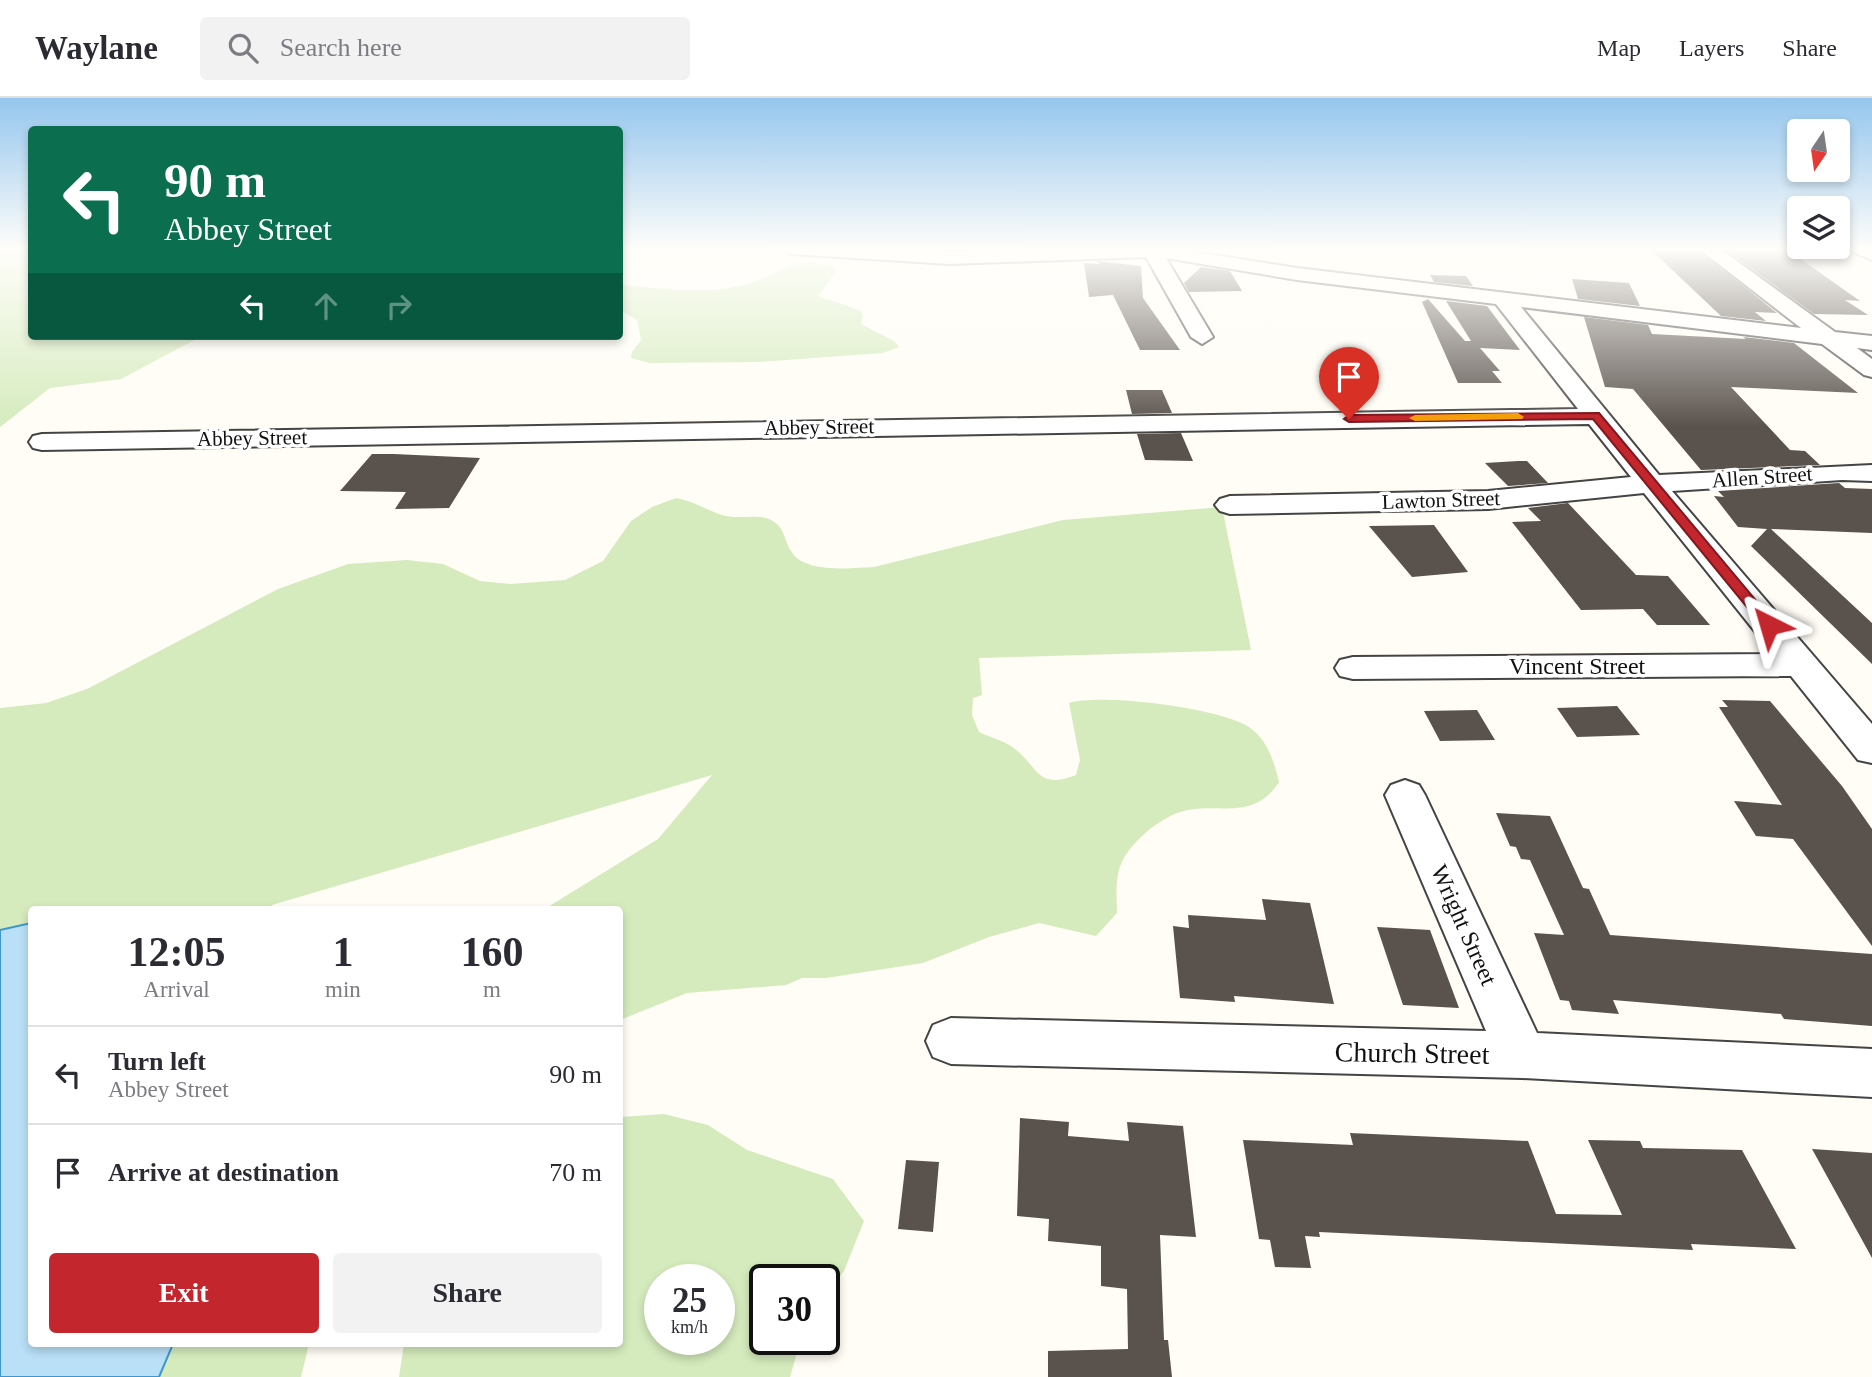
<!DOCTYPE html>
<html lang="en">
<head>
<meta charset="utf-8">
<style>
  :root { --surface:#fff; --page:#f2f2f3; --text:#2b2b33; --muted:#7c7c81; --line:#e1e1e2; --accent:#c4262e }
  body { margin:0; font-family:"Times New Roman",serif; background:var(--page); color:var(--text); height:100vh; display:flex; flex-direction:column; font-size:26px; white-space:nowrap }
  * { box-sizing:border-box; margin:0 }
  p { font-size:23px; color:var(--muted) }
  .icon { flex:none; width:38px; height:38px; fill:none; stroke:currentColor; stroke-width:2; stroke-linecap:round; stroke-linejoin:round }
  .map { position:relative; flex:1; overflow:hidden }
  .sheet { position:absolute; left:28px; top:808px; width:595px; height:441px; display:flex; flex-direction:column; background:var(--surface); border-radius:7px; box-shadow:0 4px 10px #0003 }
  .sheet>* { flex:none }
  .top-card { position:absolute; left:28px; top:28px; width:595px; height:214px; border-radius:7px; box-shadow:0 4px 10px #0003; background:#0b6e4f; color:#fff; overflow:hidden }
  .needle { width:46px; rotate:193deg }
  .controls { position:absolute; left:1787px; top:21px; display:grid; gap:14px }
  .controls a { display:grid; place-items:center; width:63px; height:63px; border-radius:7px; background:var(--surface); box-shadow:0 4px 10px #0003; font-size:35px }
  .speed { position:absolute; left:644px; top:1166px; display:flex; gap:14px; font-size:35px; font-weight:700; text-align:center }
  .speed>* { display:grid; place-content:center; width:91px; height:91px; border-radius:50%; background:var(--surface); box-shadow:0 4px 10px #0003; line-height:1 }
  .speed small { font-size:18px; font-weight:400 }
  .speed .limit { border:4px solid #111; border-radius:10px; background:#fff; color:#111 }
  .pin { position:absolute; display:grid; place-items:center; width:60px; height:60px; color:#fff; margin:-72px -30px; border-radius:50% 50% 50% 0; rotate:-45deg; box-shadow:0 0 7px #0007 }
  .pin .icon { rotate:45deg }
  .me { position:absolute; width:77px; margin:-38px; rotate:320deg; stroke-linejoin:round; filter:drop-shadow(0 0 5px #0008) }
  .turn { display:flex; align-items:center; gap:24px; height:147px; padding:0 21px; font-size:32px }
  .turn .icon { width:91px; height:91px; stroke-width:2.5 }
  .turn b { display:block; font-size:49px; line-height:60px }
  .lanes { display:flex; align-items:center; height:66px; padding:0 21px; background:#0003; justify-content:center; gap:35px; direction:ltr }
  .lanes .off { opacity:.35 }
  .eta { display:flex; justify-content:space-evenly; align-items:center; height:119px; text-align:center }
  .eta b { font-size:42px; font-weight:600; line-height:49px }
  .cta { display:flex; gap:14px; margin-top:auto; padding:14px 21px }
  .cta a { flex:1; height:80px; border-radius:7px; background:var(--accent); color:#fff; font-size:28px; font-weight:600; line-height:80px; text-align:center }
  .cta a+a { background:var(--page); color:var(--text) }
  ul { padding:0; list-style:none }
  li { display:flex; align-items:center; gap:21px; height:98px; padding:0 21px; border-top:2px solid var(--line) }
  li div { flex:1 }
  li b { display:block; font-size:26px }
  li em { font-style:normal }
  header { display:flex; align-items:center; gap:42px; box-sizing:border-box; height:98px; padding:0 35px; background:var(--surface); border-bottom:2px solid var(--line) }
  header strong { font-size:33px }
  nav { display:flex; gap:38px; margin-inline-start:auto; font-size:24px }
  .search { width:490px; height:63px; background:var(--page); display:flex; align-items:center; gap:18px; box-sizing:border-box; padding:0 24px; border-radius:7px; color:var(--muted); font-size:26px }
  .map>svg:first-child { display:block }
  .green { fill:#d5ebbd; fill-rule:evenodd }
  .water { fill:#b9e0f7; stroke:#3f96cf; stroke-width:2 }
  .building { fill:#5a524d }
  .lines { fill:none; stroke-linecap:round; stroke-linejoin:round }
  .minor-casing { stroke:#444; stroke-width:4 }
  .minor { fill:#fff; fill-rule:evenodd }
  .route { fill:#c4262e; stroke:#7f191e; stroke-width:2 }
  .slow { fill:#f59e0b }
  .labels { text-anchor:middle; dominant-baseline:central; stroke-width:7; stroke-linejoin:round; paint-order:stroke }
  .far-street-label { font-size:21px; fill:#111; stroke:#fff }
  .street-label { font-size:24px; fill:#111; stroke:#fff }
  .near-street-label { font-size:28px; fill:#111; stroke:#fff }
</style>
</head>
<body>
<header>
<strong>Waylane</strong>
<div class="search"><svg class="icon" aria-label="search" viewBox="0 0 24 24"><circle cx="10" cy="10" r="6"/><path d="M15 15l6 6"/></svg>Search here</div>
<nav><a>Map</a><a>Layers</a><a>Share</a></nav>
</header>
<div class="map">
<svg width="1872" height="1279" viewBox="0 0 1872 1279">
  <rect width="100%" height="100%" fill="#fffdf5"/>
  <!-- green -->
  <path class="green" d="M 0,150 L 31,150 L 32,238 L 202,238 L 121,281 L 50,290 L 0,329 Z
    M 810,164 L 832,168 L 837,172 L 818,198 L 859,212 L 863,217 L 861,226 L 894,243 L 899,249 L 883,255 L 757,264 L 650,265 L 631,260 L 632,254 L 641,242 L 637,222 L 620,212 L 620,187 C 659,190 705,197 744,187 C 767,181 785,166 810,164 Z
    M 676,400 C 694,403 706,412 722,417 C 738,422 757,415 771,422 C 785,429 784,442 791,453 C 804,476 852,470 874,469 L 1063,422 L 1222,409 L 1251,552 L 979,560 L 982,597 L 973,600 L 972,617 L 979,634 C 989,639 1002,642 1011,648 C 1039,667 1035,693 1076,677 L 1080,662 L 1069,605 C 1102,595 1220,610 1249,629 C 1268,642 1274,664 1279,684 C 1252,726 1214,702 1180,714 C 1158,721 1125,748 1119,772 C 1115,785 1117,802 1117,815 L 1096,838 L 1039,825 L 989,839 L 923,865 L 826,880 L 802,880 L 786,887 L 687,895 L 620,922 L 620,812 L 543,812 L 658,741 L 712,677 L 272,807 L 270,812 L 32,812 L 32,1246 L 309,1246 L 301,1279 L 0,1279 L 0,610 L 46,605 L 87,591 L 278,491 L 348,466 L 407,462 L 443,466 L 480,483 L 510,486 L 565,482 L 603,463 L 631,423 L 652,409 Z
    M 664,1016 L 708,1027 L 747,1052 L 833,1081 L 864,1123 L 844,1173 L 824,1199 L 824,1181 L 765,1181 L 765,1241 L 801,1241 L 790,1279 L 399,1279 L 404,1246 L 620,1246 L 620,1019 ZM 660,1181 L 719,1181 L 719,1241 L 660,1241 Z"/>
  <!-- water -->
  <path class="water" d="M 31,825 L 32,1246 L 173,1246 L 159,1279 L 0,1279 L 0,832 Z"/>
  <!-- building -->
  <path class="building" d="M 1649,150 L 1696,150 L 1777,215 L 1755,214 L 1766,223 L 1721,218 Z
    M 1723,150 L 1785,150 L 1860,203 L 1845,202 L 1868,217 L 1814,216 Z
    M 1098,163 L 1141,168 L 1143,200 L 1180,252 L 1140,252 L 1113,197 L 1089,199 L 1084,165 L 1100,166 Z
    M 1201,169 L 1230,173 L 1242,193 L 1189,194 L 1184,185 Z
    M 1430,177 L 1466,178 L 1473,188 L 1434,184 Z
    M 1572,181 L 1629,185 L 1640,208 L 1578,201 Z
    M 1428,201 L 1465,243 L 1471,243 L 1446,203 L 1487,208 L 1520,252 L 1480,250 L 1500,273 L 1492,273 L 1502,285 L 1458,285 L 1422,204 Z
    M 1584,219 L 1648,227 L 1652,236 L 1746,241 L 1743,239 L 1794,245 L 1858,295 L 1731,289 L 1790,352 L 1805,353 L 1820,367 L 1701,372 L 1633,291 L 1605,289 Z
    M 1126,292 L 1162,292 L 1172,315 L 1132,316 Z
    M 1181,335 L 1193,363 L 1145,362 L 1137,336 Z
    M 372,356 L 394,356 L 480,360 L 449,410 L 395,411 L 406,394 L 340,393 Z
    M 1518,363 L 1527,363 L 1548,385 L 1508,388 L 1485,365 Z
    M 1839,385 L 1845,390 L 1872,391 L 1872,435 L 1771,431 L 1872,525 L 1872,566 L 1751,448 L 1767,431 L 1738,429 L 1714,398 L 1724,399 L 1718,393 Z
    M 1568,405 L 1636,477 L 1668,478 L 1710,527 L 1657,527 L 1643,511 L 1581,512 L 1512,424 L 1541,423 L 1528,410 Z
    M 1434,427 L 1468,474 L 1412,479 L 1369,428 Z
    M 1722,602 L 1770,603 L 1842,688 L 1872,731 L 1872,848 L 1793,741 L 1756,738 L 1734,703 L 1782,707 L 1719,609 L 1728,609 Z
    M 1617,608 L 1640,637 L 1577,639 L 1557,610 Z
    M 1477,612 L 1495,642 L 1440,643 L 1424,613 Z
    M 1496,715 L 1550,718 L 1583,790 L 1589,791 L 1610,837 L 1872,856 L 1872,928 L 1784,921 L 1781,916 L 1613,902 L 1619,916 L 1572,912 L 1569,903 L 1560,902 L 1534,835 L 1564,837 L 1530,762 L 1521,761 L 1516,749 L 1510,748 Z
    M 1262,801 L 1310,805 L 1334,906 L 1234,898 L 1235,904 L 1180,900 L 1173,828 L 1189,830 L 1188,817 L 1266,822 Z
    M 1377,829 L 1430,832 L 1459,910 L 1403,907 Z
    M 1020,1020 L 1069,1024 L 1068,1038 L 1129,1043 L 1127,1024 L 1183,1028 L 1196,1139 L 1160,1137 L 1164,1242 L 1168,1242 L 1172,1279 L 1048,1279 L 1048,1253 L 1128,1251 L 1127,1191 L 1101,1188 L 1101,1148 L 1048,1143 L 1049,1121 L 1017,1118 Z
    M 1350,1035 L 1528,1043 L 1556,1116 L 1622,1117 L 1588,1042 L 1640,1043 L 1643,1050 L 1742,1052 L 1796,1151 L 1691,1146 L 1693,1152 L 1319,1134 L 1320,1139 L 1305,1138 L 1311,1170 L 1275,1169 L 1270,1142 L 1259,1141 L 1243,1042 L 1353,1047 Z
    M 1812,1051 L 1872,1055 L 1872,1160 Z
    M 906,1062 L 939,1064 L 933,1134 L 898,1131 Z"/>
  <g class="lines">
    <defs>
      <path id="minor" d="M 782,150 L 877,150 L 950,154 L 1171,150 L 1297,170 L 1801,230 L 1698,150 L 1719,150 L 1835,234 L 1872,238 L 1872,252 L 1857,250 L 1872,261 L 1872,279 L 1864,277 L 1822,246 L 1521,209 L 1659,377 L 1872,367 L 1872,383 L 1842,382 L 1672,393 L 1872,626 L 1872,665 L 1858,662 L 1791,578 L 1353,581 L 1340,578 L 1335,570 L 1340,562 L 1353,559 L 1773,556 L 1644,395 L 1488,411 L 1230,416 L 1220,413 L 1215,407 L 1220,401 L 1230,398 L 1488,393 L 1631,379 L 1589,326 L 42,352 L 33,350 L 29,344 L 33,338 L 42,336 L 1578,311 L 1496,206 L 1297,182 L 1166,160 L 1213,239 L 1202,246 L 1191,239 L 1146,159 L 950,166 L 791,156 Z
        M 1851,150 L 1872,150 L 1872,162 L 1853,154 Z
        M 1405,682 L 1419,687 L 1425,697 L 1537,935 L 1872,951 L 1872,999 L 1522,980 L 951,966 L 933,959 L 926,943 L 933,927 L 951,920 L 1486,933 L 1385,697 L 1391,687 Z"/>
    </defs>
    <!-- minor casing -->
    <use href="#minor" class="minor-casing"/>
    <!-- minor -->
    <use href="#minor" class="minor"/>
  </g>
  <!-- sky -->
  <linearGradient id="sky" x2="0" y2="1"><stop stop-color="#95c6ee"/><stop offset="0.46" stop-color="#fffefa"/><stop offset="1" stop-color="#fffefa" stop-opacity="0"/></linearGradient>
  <rect width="1872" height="329" fill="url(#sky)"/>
  <!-- route -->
  <path class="route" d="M 1599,315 L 1774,524 L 1774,530 L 1764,530 L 1593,321 L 1349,324 L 1344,321 L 1349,317 Z"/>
  <!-- slow -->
  <path class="slow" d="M 1518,315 L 1524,319 L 1522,321 L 1415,323 L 1409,320 L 1415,317 Z"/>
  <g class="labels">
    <!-- far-street labels -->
    <g class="far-street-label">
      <text transform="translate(819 329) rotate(-1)">Abbey Street</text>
      <text transform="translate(252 340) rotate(-1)">Abbey Street</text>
      <text transform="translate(1762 379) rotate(-4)">Allen Street</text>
      <text transform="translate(1441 402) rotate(-2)">Lawton Street</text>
    </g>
    <!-- street labels -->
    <g class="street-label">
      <text x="1577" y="568">Vincent Street</text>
      <text transform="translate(1464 827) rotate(66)">Wright Street</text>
    </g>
    <!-- near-street labels -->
    <g class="near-street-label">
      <text transform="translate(1412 955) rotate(1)">Church Street</text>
    </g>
  </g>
</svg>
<div class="controls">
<a><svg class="needle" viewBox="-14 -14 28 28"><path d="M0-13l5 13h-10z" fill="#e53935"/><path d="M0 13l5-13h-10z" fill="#7c7c81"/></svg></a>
<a><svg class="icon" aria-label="layers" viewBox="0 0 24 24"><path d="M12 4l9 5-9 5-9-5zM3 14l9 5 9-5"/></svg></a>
</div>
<div class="speed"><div>25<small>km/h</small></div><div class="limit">30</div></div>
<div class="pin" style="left:1349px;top:321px;background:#d93025"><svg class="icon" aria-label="arrive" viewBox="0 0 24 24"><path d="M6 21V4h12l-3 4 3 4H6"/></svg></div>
<svg class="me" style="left:1769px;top:527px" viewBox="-20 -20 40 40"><path d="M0-17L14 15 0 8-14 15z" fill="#c4262e" stroke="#fff" stroke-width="4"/></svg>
<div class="top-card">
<div class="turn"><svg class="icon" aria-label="left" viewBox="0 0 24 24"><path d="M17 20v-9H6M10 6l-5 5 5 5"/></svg><div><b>90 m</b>Abbey Street</div></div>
<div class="lanes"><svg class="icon" aria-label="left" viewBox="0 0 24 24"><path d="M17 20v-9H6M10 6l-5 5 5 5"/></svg><svg class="icon off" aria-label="ahead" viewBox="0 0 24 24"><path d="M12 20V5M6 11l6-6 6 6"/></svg><svg class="icon off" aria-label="right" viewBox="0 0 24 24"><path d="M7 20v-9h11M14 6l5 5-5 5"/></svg></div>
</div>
<section class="sheet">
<div class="eta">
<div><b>12:05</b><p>Arrival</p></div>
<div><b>1</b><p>min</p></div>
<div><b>160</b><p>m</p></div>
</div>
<ul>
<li><svg class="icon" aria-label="left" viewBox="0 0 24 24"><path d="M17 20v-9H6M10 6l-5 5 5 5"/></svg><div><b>Turn left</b><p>Abbey Street</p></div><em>90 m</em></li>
<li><svg class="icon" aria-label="arrive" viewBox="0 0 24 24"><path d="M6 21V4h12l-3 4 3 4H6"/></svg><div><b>Arrive at destination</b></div><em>70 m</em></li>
</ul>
<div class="cta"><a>Exit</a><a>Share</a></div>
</section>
</div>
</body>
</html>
